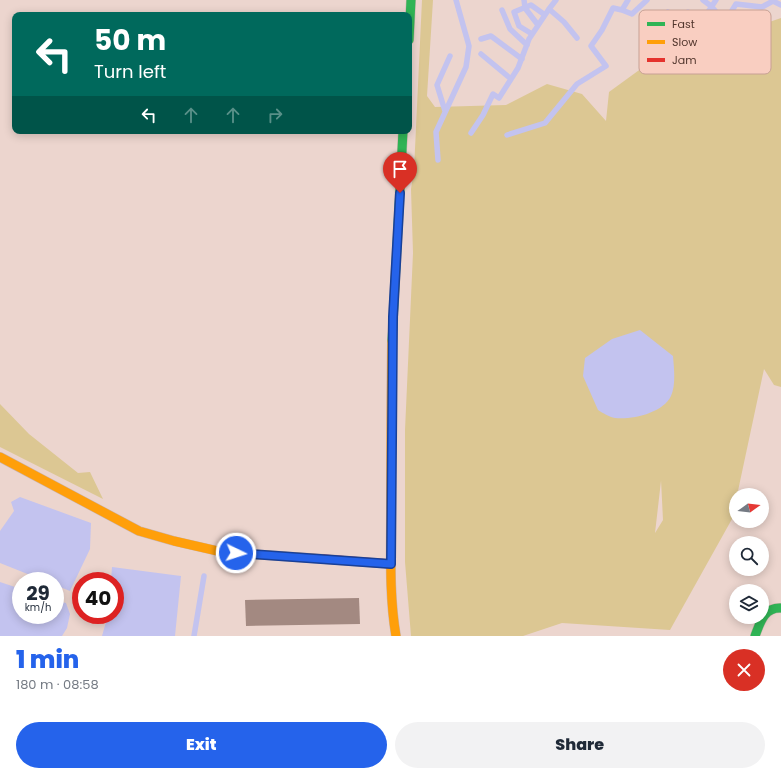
<!DOCTYPE html>
<html lang="en">
<head>
<meta charset="utf-8">
<style>
  :root { --surface:#fff; --page:#f2f2f3; --text:#1f2937; --muted:#747a83; --accent:#2563eb }
  body { margin:0; font-family:Poppins,sans-serif; background:var(--page); color:var(--text); height:100vh; display:flex; flex-direction:column; font-size:15px; white-space:nowrap }
  * { box-sizing:border-box; margin:0 }
  p { font-size:13px; color:var(--muted) }
  .icon { flex:none; width:22px; height:22px; fill:none; stroke:currentColor; stroke-width:2; stroke-linecap:round; stroke-linejoin:round }
  .map { position:relative; height:636px; overflow:hidden }
  .panel { display:flex; flex-direction:column; background:var(--surface); flex:1 }
  .panel>* { flex:none }
  .hud { position:absolute; left:12px; top:12px; width:400px; height:122px; border-radius:8px; box-shadow:0 2px 10px #0003; background:#00695c; color:#fff; overflow:hidden }
  .needle { width:26px; rotate:75deg }
  .buttons { position:absolute; left:729px; top:488px; display:grid; gap:8px }
  .buttons a { display:grid; place-items:center; width:40px; height:40px; border-radius:50%; background:var(--surface); box-shadow:0 2px 10px #0003; font-size:20px }
  .speed { position:absolute; left:12px; top:572px; display:flex; gap:8px; font-size:20px; font-weight:700; text-align:center }
  .speed>* { display:grid; place-content:center; width:52px; height:52px; border-radius:50%; background:var(--surface); box-shadow:0 2px 10px #0003; line-height:1 }
  .speed small { font-size:10px; font-weight:400 }
  .speed .limit { border:6px solid #d22; background:#fff; color:#111 }
  .pin { position:absolute; display:grid; place-items:center; width:34px; height:34px; color:#fff; margin:-41px -17px; border-radius:50% 50% 50% 0; rotate:-45deg; box-shadow:0 0 4px #0007 }
  .pin .icon { rotate:45deg }
  .me { position:absolute; width:44px; margin:-22px; rotate:94deg; stroke-linejoin:round; filter:drop-shadow(0 0 3px #0008) }
  .turn { display:flex; align-items:center; gap:14px; height:84px; padding:0 16px; font-size:18px }
  .turn .icon { width:52px; height:52px; stroke-width:2.5 }
  .turn b { display:block; font-size:28px; line-height:34px }
  .lanes { display:flex; align-items:center; height:38px; padding:0 16px; background:#0003; justify-content:center; gap:20px; direction:ltr }
  .lanes .off { opacity:.35 }
  .round { display:grid; place-items:center; flex:none; width:42px; height:42px; border-radius:21px; background:var(--page) }
  .headline { display:flex; align-items:center; justify-content:space-between; height:68px; padding:0 16px }
  h1 { font-size:24px; font-weight:800; line-height:30px; color:var(--accent) }
  .action { display:flex; gap:8px; margin-top:auto; padding:8px 16px }
  .action a { flex:1; height:46px; border-radius:24px; background:var(--accent); color:#fff; font-size:16px; font-weight:800; line-height:46px; text-align:center }
  .action a+a { background:var(--page); color:var(--text) }
  .map>svg:first-child { display:block }
  .green { fill:#dcc793; fill-rule:evenodd }
  .water { fill:#c3c3ef }
  .lines { fill:none; stroke-linecap:round; stroke-linejoin:round }
  .stream { stroke:#c3c3ef; stroke-width:5.5 }
  .building { fill:#a38981 }
  .fast-casing { stroke:#cab3ac; stroke-width:10 }
  .slow-casing { stroke:#cab3ac; stroke-width:10 }
  .jam-casing { stroke:#cab3ac; stroke-width:10 }
  .fast { stroke:#30b455; stroke-width:9 }
  .slow { stroke:#ff9f0a; stroke-width:9 }
  .jam { stroke:#e5322d; stroke-width:9 }
  .route-casing { stroke:#184099; stroke-width:10 }
  .route { stroke:#2563eb; stroke-width:7 }
  .key { fill:#f9cec1; stroke:#c7a094; stroke-width:1 }
  .key-label { font-size:11px; fill:#51352c }
</style>
</head>
<body>
<div class="map">
<svg width="781" height="636" viewBox="0 0 781 636">
  <rect width="100%" height="100%" fill="#ecd5ce"/>
  <!-- green -->
  <path class="green" d="M 422,0 L 433,0 L 427,96 L 435,107 L 506,105 L 547,84 L 582,94 L 606,121 L 609,92 L 642,68 L 676,61 L 689,44 L 716,31 L 746,30 L 781,18 L 781,387 L 774,385 L 764,369 L 732,519 L 670,630 L 562,623 L 523,636 L 411,636 L 405,562 L 405,430 L 413,253 L 411,189 L 414,170 ZM 661,480 L 663,520 L 655,533 L 661,481 Z
    M 0,404 L 29,434 L 78,473 L 90,472 L 103,499 L 0,447 Z"/>
  <!-- water -->
  <path class="water" d="M 640,330 L 673,356 C 674,369 676,384 671,396 C 663,413 632,420 615,418 C 609,417 603,413 598,410 L 583,376 L 585,358 L 612,339 Z
    M 20,497 L 91,523 L 90,549 L 70,591 L 55,585 L 55,581 L 45,581 L 0,563 L 0,531 L 14,511 L 11,502 Z
    M 112,567 L 181,576 L 175,636 L 102,636 L 108,615 L 115,615 L 115,581 L 111,581 Z
    M 0,582 L 21,589 L 21,615 L 55,615 L 55,600 L 66,603 L 70,614 L 67,628 L 62,636 L 0,636 Z"/>
  <g class="lines">
    <!-- stream -->
    <path class="stream" d="M 524,0 L 525,8 L 538,25
      M 703,0 L 711,6 L 725,22 L 736,4 L 762,7 L 773,1 L 781,5
      M 549,9 L 556,0
      M 502,10 L 510,29 L 527,45
      M 622,10 L 628,0
      M 668,12 L 679,19 L 691,31
      M 679,19 L 688,12 L 702,21
      M 532,34 L 519,26 L 514,12 L 531,5 L 545,15
      M 481,39 L 491,36 L 522,59
      M 481,54 L 511,79
      M 666,60 L 668,34 L 681,39 L 702,21 L 716,0
      M 445,111 L 437,85 L 450,56
      M 471,133 L 483,115 L 493,94 L 499,98 L 518,68 L 529,39 L 549,9 L 564,22 L 577,38
      M 507,135 L 545,123 L 577,84 L 606,66 L 591,46 L 602,30 L 613,8 L 622,10 L 632,14 L 647,0
      M 438,160 L 436,132 L 466,67 L 469,46 L 456,0
      M 194,636 L 204,576"/>
  </g>
  <!-- building -->
  <path class="building" d="M 359,598 L 360,624 L 246,626 L 245,600 Z"/>
  <g class="lines">
    <defs>
      <path id="fast" d="M 409,40 L 411,0
        M 392,341 L 403,131
        M 755,636 C 760,623 764,607 781,608"/>
      <path id="slow" d="M 392,341 C 391,398 391,455 391,512 C 391,553 389,595 396,636
        M 0,457 L 139,531 L 174,541 L 222,552 L 324,559"/>
      <path id="jam" d="M 324,559 L 391,564"/>
    </defs>
    <!-- fast casing -->
    <use href="#fast" class="fast-casing"/>
    <!-- slow casing -->
    <use href="#slow" class="slow-casing"/>
    <!-- jam casing -->
    <use href="#jam" class="jam-casing"/>
    <!-- fast -->
    <use href="#fast" class="fast"/>
    <!-- slow -->
    <use href="#slow" class="slow"/>
    <!-- jam -->
    <use href="#jam" class="jam"/>
  </g>
  <g class="lines">
    <defs>
      <path id="route" d="M 236,553 L 391,564 L 393,317 L 400,193"/>
    </defs>
    <!-- route casing -->
    <use href="#route" class="route-casing"/>
    <!-- route -->
    <use href="#route" class="route"/>
  </g>
  <!-- legend -->
  <rect x="639" y="10" width="132" height="64" rx="6" class="key"/>
  <rect x="647" y="22" width="18" height="4" fill="#30b455"/>
  <rect x="647" y="40" width="18" height="4" fill="#ff9f0a"/>
  <rect x="647" y="58" width="18" height="4" fill="#e5322d"/>
  <g class="key-label">
    <text x="672" y="28">Fast</text>
    <text x="672" y="46">Slow</text>
    <text x="672" y="64">Jam</text>
  </g>
</svg>
<div class="buttons">
<a><svg class="needle" viewBox="-14 -14 28 28"><path d="M0-13l5 13h-10z" fill="#e53935"/><path d="M0 13l5-13h-10z" fill="#747a83"/></svg></a>
<a><svg class="icon" aria-label="search" viewBox="0 0 24 24"><circle cx="10" cy="10" r="6"/><path d="M15 15l6 6"/></svg></a>
<a><svg class="icon" aria-label="layers" viewBox="0 0 24 24"><path d="M12 4l9 5-9 5-9-5zM3 14l9 5 9-5"/></svg></a>
</div>
<div class="speed"><div>29<small>km/h</small></div><div class="limit">40</div></div>
<div class="pin" style="left:400px;top:193px;background:#d93025"><svg class="icon" aria-label="arrive" viewBox="0 0 24 24"><path d="M6 21V4h12l-3 4 3 4H6"/></svg></div>
<svg class="me" style="left:236px;top:553px" viewBox="-20 -20 40 40"><circle r="17" fill="#2563eb" stroke="#fff" stroke-width="3"/><path d="M0-11L8 9 0 5-8 9z" fill="#fff"/></svg>
<div class="hud">
<div class="turn"><svg class="icon" aria-label="left" viewBox="0 0 24 24"><path d="M17 20v-9H6M10 6l-5 5 5 5"/></svg><div><b>50 m</b>Turn left</div></div>
<div class="lanes"><svg class="icon" aria-label="left" viewBox="0 0 24 24"><path d="M17 20v-9H6M10 6l-5 5 5 5"/></svg><svg class="icon off" aria-label="ahead" viewBox="0 0 24 24"><path d="M12 20V5M6 11l6-6 6 6"/></svg><svg class="icon off" aria-label="ahead" viewBox="0 0 24 24"><path d="M12 20V5M6 11l6-6 6 6"/></svg><svg class="icon off" aria-label="right" viewBox="0 0 24 24"><path d="M7 20v-9h11M14 6l5 5-5 5"/></svg></div>
</div>
</div>
<section class="panel">
<div class="headline"><div><h1>1 min</h1><p>180 m · 08:58</p></div><a class="round" style="background:#d93025;color:#fff"><svg class="icon" aria-label="close" viewBox="0 0 24 24"><path d="M6 6l12 12M18 6L6 18"/></svg></a></div>
<div class="action"><a>Exit</a><a>Share</a></div>
</section>
</body>
</html>
